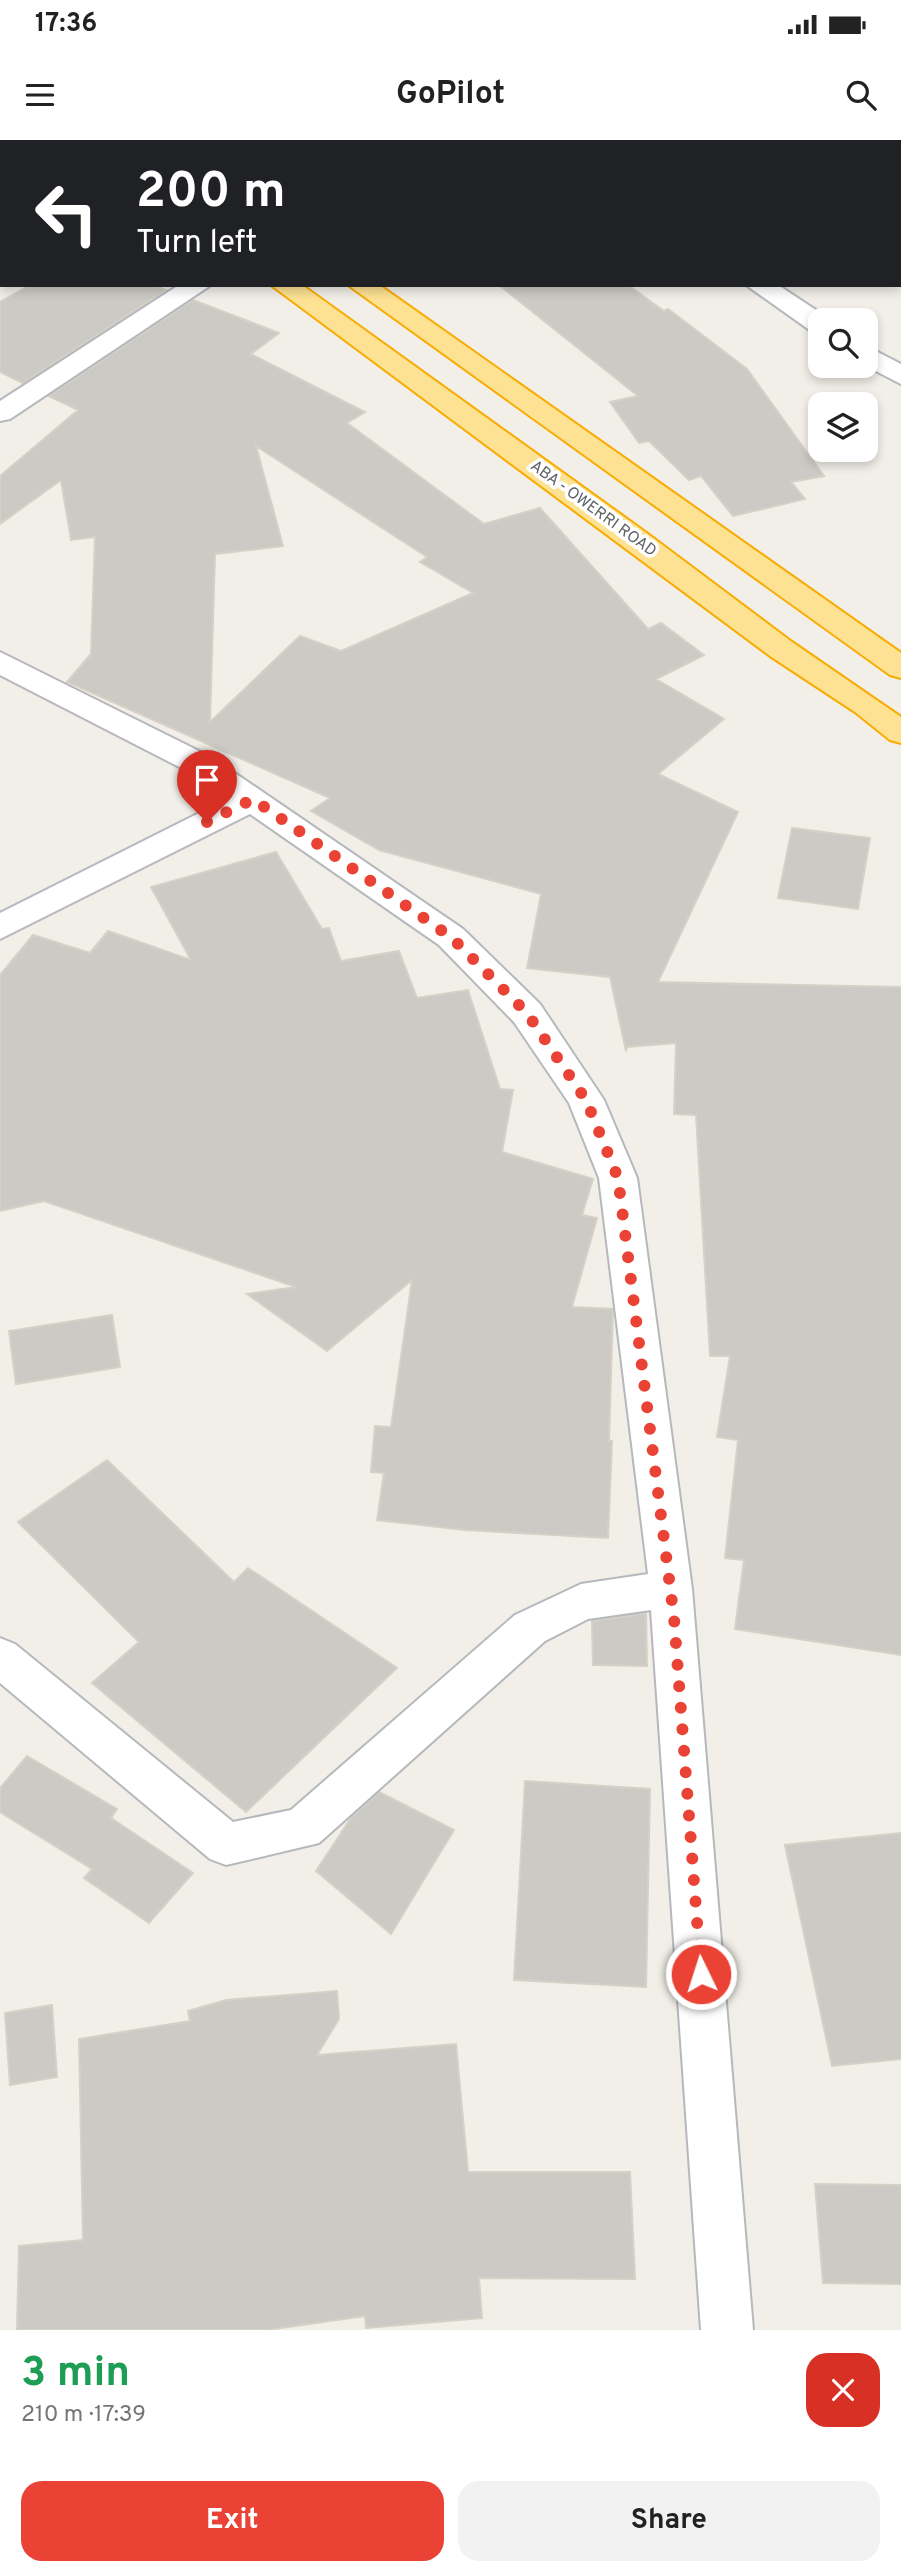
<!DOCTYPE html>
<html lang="en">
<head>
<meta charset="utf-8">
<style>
  :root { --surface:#fff; --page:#f2f2f2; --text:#222; --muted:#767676; --accent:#ea4335 }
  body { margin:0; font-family:Overpass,sans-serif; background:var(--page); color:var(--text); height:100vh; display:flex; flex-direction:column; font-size:26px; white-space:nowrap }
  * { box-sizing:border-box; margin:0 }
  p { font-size:23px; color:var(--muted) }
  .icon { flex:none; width:38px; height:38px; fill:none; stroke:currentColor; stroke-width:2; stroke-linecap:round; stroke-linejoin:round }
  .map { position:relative; height:2190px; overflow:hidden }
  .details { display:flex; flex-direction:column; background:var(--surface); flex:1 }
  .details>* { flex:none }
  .hud { position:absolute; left:0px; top:0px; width:901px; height:147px; box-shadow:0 4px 10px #0003; background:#202124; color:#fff; overflow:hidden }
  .fabs { position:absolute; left:808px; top:168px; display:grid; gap:14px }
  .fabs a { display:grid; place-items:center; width:70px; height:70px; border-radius:14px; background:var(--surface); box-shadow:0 4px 10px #0003; font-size:35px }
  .pin { position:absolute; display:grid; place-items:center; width:60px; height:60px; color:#fff; margin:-72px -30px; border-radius:50% 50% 50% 0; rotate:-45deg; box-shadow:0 0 7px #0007 }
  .pin .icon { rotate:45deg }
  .me { position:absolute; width:77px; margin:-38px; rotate:356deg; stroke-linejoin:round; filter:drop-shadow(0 0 5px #0008) }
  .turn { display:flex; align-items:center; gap:24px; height:147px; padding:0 21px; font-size:32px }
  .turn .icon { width:91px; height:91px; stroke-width:2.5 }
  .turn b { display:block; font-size:49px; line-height:60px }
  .round { display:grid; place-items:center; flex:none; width:74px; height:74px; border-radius:21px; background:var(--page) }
  .summary { display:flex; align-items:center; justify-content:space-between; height:119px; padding:0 21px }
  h1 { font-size:42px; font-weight:700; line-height:52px; color:#1e9e55 }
  .cta { display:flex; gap:14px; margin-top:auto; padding:14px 21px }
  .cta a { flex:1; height:80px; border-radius:21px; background:var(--accent); color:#fff; font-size:28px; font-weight:700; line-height:80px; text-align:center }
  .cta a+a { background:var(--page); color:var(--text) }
  .status { display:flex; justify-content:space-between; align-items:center; height:49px; padding:0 35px; background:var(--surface); direction:ltr }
  .status svg { height:19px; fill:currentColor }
  header { display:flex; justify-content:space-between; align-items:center; height:91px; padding:0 21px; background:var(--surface); font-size:32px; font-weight:700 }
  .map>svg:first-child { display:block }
  .building { fill:#cccac5; stroke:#d6d1c6; stroke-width:2; fill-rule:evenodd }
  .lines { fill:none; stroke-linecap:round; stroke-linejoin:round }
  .minor-casing { stroke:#b5b8bc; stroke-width:4 }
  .major-casing { stroke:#f2c960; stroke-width:4 }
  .highway-casing { stroke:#f9ab00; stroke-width:4 }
  .minor { fill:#fff; fill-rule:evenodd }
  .major { fill:#fff2af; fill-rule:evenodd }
  .highway { fill:#fde293; fill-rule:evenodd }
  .route { stroke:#ea4335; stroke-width:12; stroke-dasharray:0 21.6 }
  .labels { text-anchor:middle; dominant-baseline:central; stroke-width:7; stroke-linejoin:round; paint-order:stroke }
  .far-street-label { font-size:16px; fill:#5f6368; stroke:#fff }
</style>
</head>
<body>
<div class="status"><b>17:36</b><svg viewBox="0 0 49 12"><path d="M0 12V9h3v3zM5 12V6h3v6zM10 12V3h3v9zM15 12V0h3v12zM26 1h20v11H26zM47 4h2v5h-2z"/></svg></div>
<header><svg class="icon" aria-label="menu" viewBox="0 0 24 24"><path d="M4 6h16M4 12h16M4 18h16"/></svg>GoPilot<svg class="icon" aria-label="search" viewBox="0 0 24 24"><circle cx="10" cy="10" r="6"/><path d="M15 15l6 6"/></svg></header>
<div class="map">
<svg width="901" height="2190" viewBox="0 0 901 2190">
  <rect width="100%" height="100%" fill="#f1efe8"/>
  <!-- building -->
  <path class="building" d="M 30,145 L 153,145 L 166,150 L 23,243 L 0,232 L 0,162 Z
    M 499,145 L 628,145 L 664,171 L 668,169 L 747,229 L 824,336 L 791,342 L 805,359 L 733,376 L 701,336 L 689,340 L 649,301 L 639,303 L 610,262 L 638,256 Z
    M 193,160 L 279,193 L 251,214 L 365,272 L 347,283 L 484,384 L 540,368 L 648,489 L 661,483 L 704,515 L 656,539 L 724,579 L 658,634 L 738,672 L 658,842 L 901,847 L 901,1515 L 735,1489 L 744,1420 L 725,1418 L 738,1300 L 717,1297 L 730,1216 L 710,1216 L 696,975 L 674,974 L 676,903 L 627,907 L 626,911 L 610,837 L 527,828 L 541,754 L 379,710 L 311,671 L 330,658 L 67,542 L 91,514 L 95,397 L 71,400 L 61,340 L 0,384 L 0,336 L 78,270 L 49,256 ZM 256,306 L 427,417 L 420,422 L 473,453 L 341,511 L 300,496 L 210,582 L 215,414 L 283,406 Z
    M 792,688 L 870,698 L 858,769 L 778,758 Z
    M 276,712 L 322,789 L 329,788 L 341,821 L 399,811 L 417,858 L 468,850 L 500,949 L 513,950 L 502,1012 L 593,1039 L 582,1075 L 597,1078 L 572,1167 L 613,1169 L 609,1301 L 612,1301 L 608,1398 L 465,1390 L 377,1380 L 384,1333 L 371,1332 L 375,1286 L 391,1287 L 412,1140 L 327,1211 L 247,1154 L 296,1147 L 44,1061 L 0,1071 L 0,835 L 33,795 L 90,813 L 108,791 L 191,820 L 151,747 Z
    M 112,1175 L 120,1227 L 16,1244 L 9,1191 Z
    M 107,1320 L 234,1442 L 248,1428 L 397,1528 L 246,1672 L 92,1543 L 139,1502 L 18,1382 Z
    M 646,1473 L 647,1526 L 593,1525 L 592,1481 Z
    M 27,1616 L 117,1669 L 111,1678 L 193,1733 L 149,1783 L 84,1738 L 92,1729 L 0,1672 L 0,1648 Z
    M 525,1641 L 650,1649 L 646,1847 L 514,1840 Z
    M 379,1652 L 454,1690 L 391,1794 L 316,1731 L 351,1678 Z
    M 901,1693 L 901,1919 L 832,1926 L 785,1705 Z
    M 337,1851 L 339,1879 L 317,1915 L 456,1904 L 468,2032 L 630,2032 L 635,2139 L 479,2138 L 482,2178 L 366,2188 L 365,2176 L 267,2190 L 17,2190 L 19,2106 L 83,2100 L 79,1899 L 190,1881 L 188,1871 L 226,1860 Z
    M 52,1865 L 57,1937 L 10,1945 L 5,1873 Z
    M 815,2044 L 901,2045 L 901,2144 L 823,2143 Z"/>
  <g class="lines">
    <defs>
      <path id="minor" d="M 524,0 L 550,0 L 551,2 L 525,2 Z
        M 179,145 L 211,145 L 10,279 L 0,281 L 0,261 Z
        M 746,145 L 778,145 L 831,180 L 821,180 L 821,193 L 811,191 Z
        M 866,206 L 901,224 L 901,244 L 866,226 Z
        M 0,512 L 213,618 L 463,789 L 540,864 L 604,960 L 637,1038 L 692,1449 L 753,2190 L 701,2190 L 651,1470 L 588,1479 L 545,1501 L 319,1703 L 226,1725 L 210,1719 L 0,1543 L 0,1498 L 15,1504 L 233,1682 L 291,1670 L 515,1475 L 581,1444 L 648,1434 L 599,1038 L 569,963 L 514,882 L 439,805 L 250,674 L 0,799 L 0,773 L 227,659 L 189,632 L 0,535 Z"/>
      <path id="major" d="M 300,0 L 327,0 L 299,2 Z"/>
      <path id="highway" d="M 86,0 L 112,0 L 113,2 L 87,2 Z
        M 156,0 L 181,0 L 182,2 L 157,2 Z
        M 271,145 L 302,145 L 648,394 L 792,502 L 901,577 L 901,603 L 890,600 L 855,572 L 770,516 Z
        M 348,145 L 379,145 L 901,513 L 901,538 L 890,535 Z"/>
    </defs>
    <!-- minor casing -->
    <use href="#minor" class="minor-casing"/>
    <!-- major casing -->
    <use href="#major" class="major-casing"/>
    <!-- highway casing -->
    <use href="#highway" class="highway-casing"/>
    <!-- minor -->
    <use href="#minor" class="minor"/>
    <!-- major -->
    <use href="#major" class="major"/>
    <!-- highway -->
    <use href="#highway" class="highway"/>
  </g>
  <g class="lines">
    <!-- route -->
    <path class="route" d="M 207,682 L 253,659 L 451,797 L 527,873 L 586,960 L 618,1038 L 674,1478 L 701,1834"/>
  </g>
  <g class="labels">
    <!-- far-street labels -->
    <g class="far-street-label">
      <text transform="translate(593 369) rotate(36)">ABA - OWERRI ROAD</text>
    </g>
  </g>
</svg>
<div class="fabs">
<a><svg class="icon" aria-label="search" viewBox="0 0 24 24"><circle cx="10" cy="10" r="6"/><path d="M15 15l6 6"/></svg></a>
<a><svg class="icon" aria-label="layers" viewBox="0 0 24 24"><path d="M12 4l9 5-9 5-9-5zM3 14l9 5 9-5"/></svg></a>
</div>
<div class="pin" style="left:207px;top:682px;background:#d93025"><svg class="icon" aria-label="arrive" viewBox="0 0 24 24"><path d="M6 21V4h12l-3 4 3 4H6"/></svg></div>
<svg class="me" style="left:701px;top:1834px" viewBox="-20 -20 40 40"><circle r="17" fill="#ea4335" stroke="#fff" stroke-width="3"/><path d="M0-11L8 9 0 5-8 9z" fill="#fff"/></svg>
<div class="hud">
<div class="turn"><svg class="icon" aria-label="left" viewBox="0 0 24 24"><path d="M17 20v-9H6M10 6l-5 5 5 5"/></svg><div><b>200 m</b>Turn left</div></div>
</div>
</div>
<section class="details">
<div class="summary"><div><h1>3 min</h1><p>210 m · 17:39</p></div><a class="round" style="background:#d93025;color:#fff"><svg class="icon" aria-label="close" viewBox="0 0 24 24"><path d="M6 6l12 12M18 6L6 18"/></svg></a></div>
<div class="cta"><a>Exit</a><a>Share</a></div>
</section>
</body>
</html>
